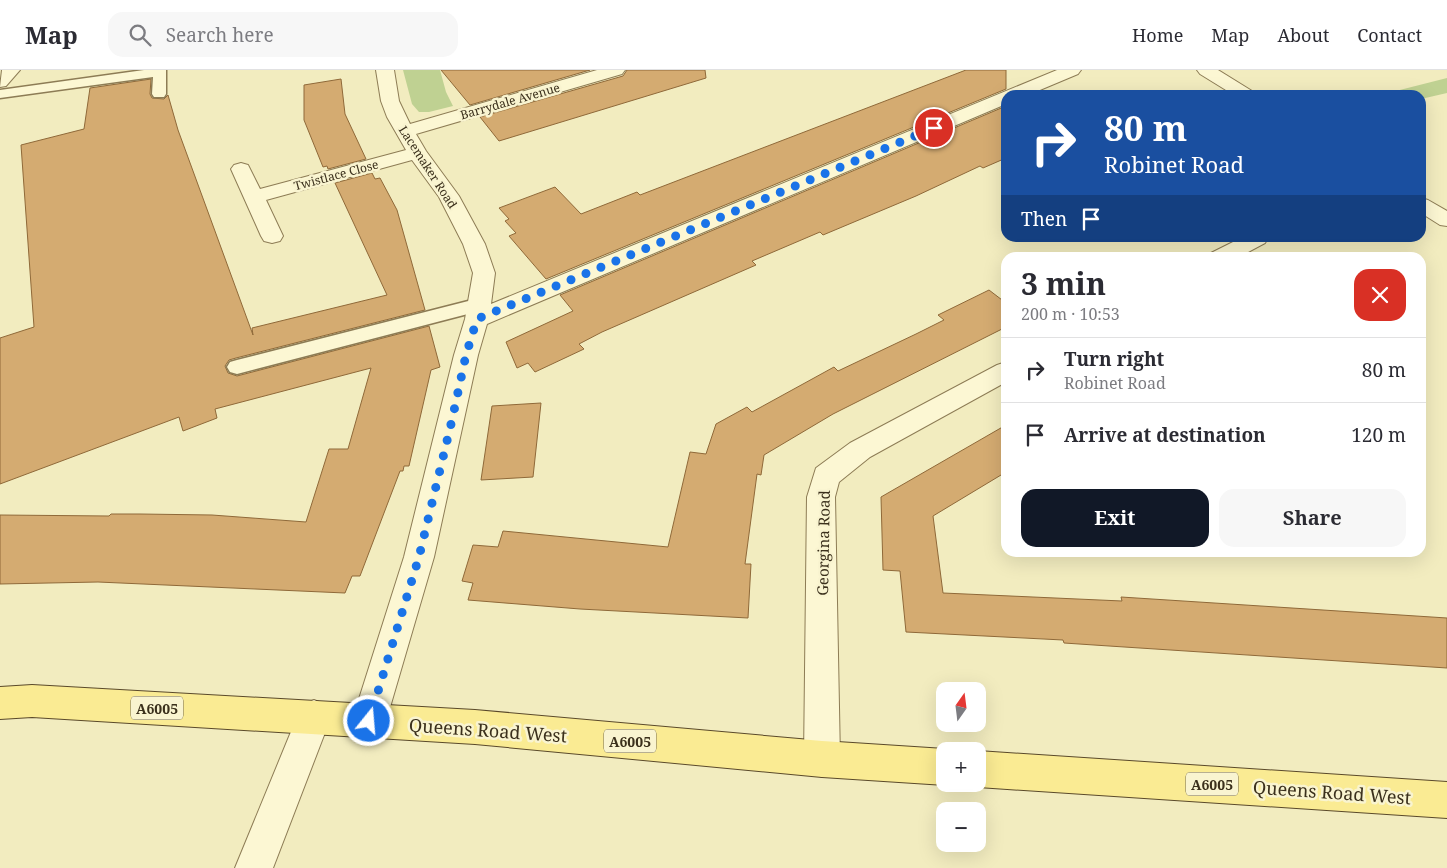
<!DOCTYPE html>
<html lang="en">
<head>
<meta charset="utf-8">
<style>
  :root { --surface:#fff; --page:#f7f7f7; --text:#2b2b33; --muted:#7c7c81; --line:#e1e1e2; --accent:#111827 }
  body { margin:0; font-family:"Noto Serif",serif; background:var(--page); color:var(--text); height:100vh; display:flex; flex-direction:column; font-size:19px; white-space:nowrap }
  * { box-sizing:border-box; margin:0 }
  p { font-size:16px; color:var(--muted) }
  .icon { flex:none; width:28px; height:28px; fill:none; stroke:currentColor; stroke-width:2; stroke-linecap:round; stroke-linejoin:round }
  .map { position:relative; flex:1; overflow:hidden }
  .sheet { position:absolute; left:1001px; top:182px; width:425px; height:305px; display:flex; flex-direction:column; background:var(--surface); border-radius:15px; box-shadow:0 5px 20px #0002 }
  .sheet>* { flex:none }
  .banner { position:absolute; left:1001px; top:20px; width:425px; height:152px; border-radius:15px; box-shadow:0 5px 20px #0002; background:#1a4fa0; color:#fff; overflow:hidden }
  .needle { width:32px; rotate:14deg }
  .tools { position:absolute; left:936px; top:612px; display:grid; gap:10px }
  .tools a { display:grid; place-items:center; width:50px; height:50px; border-radius:10px; background:var(--surface); box-shadow:0 5px 20px #0002; font-size:25px }
  .pin { position:absolute; display:grid; place-items:center; width:42px; height:42px; color:#fff; margin:-21px; border:2px solid #fff; border-radius:50%; box-shadow:0 1px 5px #0007 }
  .me { position:absolute; width:55px; margin:-28px; rotate:17deg; stroke-linejoin:round; filter:drop-shadow(0 0 4px #0008) }
  .turn { display:flex; align-items:center; gap:18px; height:105px; padding:0 20px; font-size:22px }
  .turn .icon { width:65px; height:65px; stroke-width:2.5 }
  .turn b { display:block; font-size:35px; line-height:42px }
  .then { display:flex; align-items:center; height:48px; padding:0 20px; background:#0003; gap:10px; font-size:19px }
  .round { display:grid; place-items:center; flex:none; width:52px; height:52px; border-radius:15px; background:var(--page) }
  .summary { display:flex; align-items:center; justify-content:space-between; height:85px; padding:0 20px }
  h1 { font-size:30px; font-weight:700; line-height:38px }
  .cta { display:flex; gap:10px; margin-top:auto; padding:10px 20px }
  .cta a { flex:1; height:58px; border-radius:15px; background:var(--accent); color:#fff; font-size:20px; font-weight:700; line-height:58px; text-align:center }
  .cta a+a { background:var(--page); color:var(--text) }
  ul { padding:0; list-style:none }
  li { display:flex; align-items:center; gap:15px; height:65px; padding:0 20px; border-top:1px solid var(--line) }
  li div { flex:1 }
  li b { display:block; font-size:19px }
  li em { font-style:normal }
  header { display:flex; align-items:center; gap:30px; box-sizing:border-box; height:70px; padding:0 25px; background:var(--surface); border-bottom:1px solid var(--line) }
  header strong { font-size:24px }
  nav { display:flex; gap:28px; margin-inline-start:auto; font-size:18px }
  .search { width:350px; height:45px; background:var(--page); display:flex; align-items:center; gap:12px; box-sizing:border-box; padding:0 18px; border-radius:15px; color:var(--muted); font-size:19px }
  .map>svg:first-child { display:block }
  .green { fill:#bfd192 }
  .building { fill:#d4ab71; stroke:#8f6939 }
  .lines { fill:none; stroke-linecap:round; stroke-linejoin:round }
  .lane-casing { stroke:#8d7c55; stroke-width:3 }
  .street-casing { stroke:#8d7c55; stroke-width:2 }
  .primary-casing { stroke:#5a492a; stroke-width:2 }
  .lane { fill:#fcf7d3; fill-rule:evenodd }
  .street { fill:#fcf7d3; fill-rule:evenodd }
  .primary { fill:#faeb93; fill-rule:evenodd }
  .route { stroke:#1a73e8; stroke-width:9; stroke-dasharray:0 16.2 }
  .labels { text-anchor:middle; dominant-baseline:central; stroke-width:5; stroke-linejoin:round; paint-order:stroke }
  .far-street-label { font-size:12px; fill:#3b301c; stroke:#f9f4d0 }
  .shield { fill:#f9f4d0; stroke:#746b52; stroke-width:1 }
  .shield-label { font-size:14px; font-weight:bold; fill:#3b301c }
  .street-label { font-size:15px; fill:#3b301c; stroke:#f9f4d0 }
  .near-street-label { font-size:18px; fill:#3b301c; stroke:#f9f4d0 }
</style>
</head>
<body>
<header>
<strong>Map</strong>
<div class="search"><svg class="icon" aria-label="search" viewBox="0 0 24 24"><circle cx="10" cy="10" r="6"/><path d="M15 15l6 6"/></svg>Search here</div>
<nav><a>Home</a><a>Map</a><a>About</a><a>Contact</a></nav>
</header>
<div class="map">
<svg width="1447" height="798" viewBox="0 0 1447 798">
  <rect width="100%" height="100%" fill="#f2ecbf"/>
  <!-- green -->
  <path class="green" d="M 403,0 L 440,0 L 446,22 L 453,36 L 429,42 L 419,42 L 412,34 Z
    M 1447,8 L 1447,23 L 1421,29 L 1421,25 L 1384,24 Z"/>
  <!-- building -->
  <path class="building" d="M 441,0 L 590,0 L 470,35 Z
    M 627,0 L 705,0 L 706,8 L 499,71 L 480,47 L 623,6 Z
    M 966,0 L 1006,0 L 1006,19 L 546,209 L 509,166 L 516,163 L 505,151 L 509,149 L 499,138 L 555,117 L 581,144 L 637,122 L 640,125 Z
    M 151,9 L 150,24 L 152,28 L 164,29 L 168,25 L 178,60 L 253,265 L 252,258 L 387,225 L 335,113 L 372,103 L 375,109 L 380,108 L 397,140 L 425,240 L 236,288 L 229,290 L 225,296 L 228,303 L 237,306 L 429,256 L 440,297 L 431,300 L 409,396 L 404,396 L 403,401 L 400,401 L 360,506 L 352,506 L 345,523 L 98,512 L 0,514 L 0,445 L 109,446 L 111,444 L 140,444 L 212,445 L 306,452 L 329,379 L 348,379 L 371,298 L 215,339 L 217,348 L 183,361 L 179,347 L 0,414 L 0,268 L 34,257 L 21,75 L 84,59 L 90,18 Z
    M 341,9 L 345,44 L 366,89 L 328,99 L 327,96 L 323,97 L 304,50 L 304,15 Z
    M 1006,36 L 1006,88 L 983,98 L 980,96 L 916,126 L 823,165 L 820,162 L 752,191 L 756,195 L 602,262 L 579,274 L 584,279 L 535,302 L 528,293 L 517,298 L 506,272 L 573,241 L 560,225 Z
    M 989,220 L 1006,233 L 1006,257 L 833,344 L 764,385 L 761,405 L 757,404 L 745,494 L 751,494 L 748,548 L 580,539 L 468,530 L 473,513 L 462,511 L 473,475 L 498,477 L 503,461 L 668,477 L 690,382 L 706,384 L 716,354 L 747,337 L 752,342 L 834,297 L 838,301 L 916,264 L 944,250 L 938,245 Z
    M 541,333 L 533,407 L 481,410 L 492,336 Z
    M 1006,355 L 1006,402 L 933,446 L 943,523 L 1122,531 L 1121,527 L 1447,548 L 1447,598 L 1109,576 L 1064,573 L 1063,570 L 906,562 L 900,501 L 883,500 L 881,427 Z"/>
  <g class="lines">
    <defs>
      <path id="lane" d="M 144,0 L 166,0 L 166,24 L 164,27 L 154,27 L 152,24 L 153,7 L 0,28 L 0,20 Z
        M 480,228 L 487,229 L 489,234 L 487,239 L 237,304 L 230,302 L 227,297 L 230,292 L 237,290 Z"/>
      <path id="street" d="M 2,0 L 20,0 L 6,16 L 0,17 Z
        M 376,0 L 394,0 L 399,31 L 410,54 L 597,0 L 625,0 L 622,4 L 416,64 L 426,81 L 459,126 L 485,174 L 495,203 L 491,234 L 1057,0 L 1081,0 L 1078,4 L 1028,25 L 1006,25 L 1006,34 L 487,254 L 478,285 L 434,487 L 386,651 L 381,663 L 369,668 L 357,663 L 352,651 L 404,487 L 454,285 L 465,249 L 473,203 L 463,174 L 439,127 L 412,90 L 266,130 L 283,166 L 280,171 L 272,173 L 264,171 L 261,166 L 231,99 L 234,95 L 241,93 L 248,95 L 260,119 L 406,80 L 387,47 L 381,31 Z
        M 1197,0 L 1218,0 L 1252,21 L 1255,25 L 1234,25 L 1200,4 Z
        M 1421,128 L 1428,130 L 1447,141 L 1447,156 L 1440,155 L 1421,143 Z
        M 1241,168 L 1268,168 L 1265,173 L 1237,188 L 1208,188 L 1211,183 Z
        M 1006,292 L 1006,312 L 870,387 L 839,412 L 835,427 L 840,689 L 834,701 L 822,707 L 810,701 L 804,689 L 807,427 L 816,398 L 850,373 L 997,295 Z
        M 314,630 L 326,635 L 331,647 L 273,798 L 235,798 L 302,635 Z"/>
      <path id="primary" d="M 32,615 L 475,640 L 822,671 L 945,679 L 950,681 L 945,681 L 945,714 L 947,714 L 945,715 L 822,707 L 475,674 L 32,647 L 0,649 L 0,617 Z
        M 978,681 L 1447,712 L 1447,748 L 978,717 L 971,714 L 978,714 Z"/>
    </defs>
    <!-- lane casing -->
    <use href="#lane" class="lane-casing"/>
    <!-- street casing -->
    <use href="#street" class="street-casing"/>
    <!-- primary casing -->
    <use href="#primary" class="primary-casing"/>
    <!-- lane -->
    <use href="#lane" class="lane"/>
    <!-- street -->
    <use href="#street" class="street"/>
    <!-- primary -->
    <use href="#primary" class="primary"/>
  </g>
  <g class="lines">
    <!-- route -->
    <path class="route" d="M 369,651 L 419,487 L 452,350 L 466,285 L 477,249 L 934,58"/>
  </g>
  <g class="labels">
    <!-- far-street labels -->
    <g class="far-street-label">
      <text transform="translate(510 31) rotate(-16)">Barrydale Avenue</text>
      <text transform="translate(428 97) rotate(57)">Lacemaker Road</text>
      <text transform="translate(336 105) rotate(-15)">Twistlace Close</text>
    </g>
    <!-- shield labels -->
    <g class="shield">
      <rect x="131" y="626.5" width="52" height="23" rx="4"/>
      <rect x="604" y="659.5" width="52" height="23" rx="4"/>
      <rect x="1186" y="702.5" width="52" height="23" rx="4"/>
    </g>
    <g class="shield-label">
      <text x="157" y="638">A6005</text>
      <text x="630" y="671">A6005</text>
      <text x="1212" y="714">A6005</text>
    </g>
    <!-- street labels -->
    <g class="street-label">
      <text transform="translate(823 473) rotate(-89)">Georgina Road</text>
    </g>
    <!-- near-street labels -->
    <g class="near-street-label">
      <text transform="translate(488 660) rotate(4)">Queens Road West</text>
      <text transform="translate(1332 722) rotate(4)">Queens Road West</text>
    </g>
  </g>
</svg>
<div class="tools">
<a><svg class="needle" viewBox="-14 -14 28 28"><path d="M0-13l5 13h-10z" fill="#e53935"/><path d="M0 13l5-13h-10z" fill="#7c7c81"/></svg></a>
<a>+</a>
<a>−</a>
</div>
<div class="pin" style="left:934px;top:58px;background:#d93025"><svg class="icon" aria-label="arrive" viewBox="0 0 24 24"><path d="M6 21V4h12l-3 4 3 4H6"/></svg></div>
<svg class="me" style="left:369px;top:651px" viewBox="-20 -20 40 40"><circle r="17" fill="#1a73e8" stroke="#fff" stroke-width="3"/><path d="M0-11L8 9 0 5-8 9z" fill="#fff"/></svg>
<div class="banner">
<div class="turn"><svg class="icon" aria-label="right" viewBox="0 0 24 24"><path d="M7 20v-9h11M14 6l5 5-5 5"/></svg><div><b>80 m</b>Robinet Road</div></div>
<div class="then">Then<svg class="icon" aria-label="arrive" viewBox="0 0 24 24"><path d="M6 21V4h12l-3 4 3 4H6"/></svg></div>
</div>
<section class="sheet">
<div class="summary"><div><h1>3 min</h1><p>200 m · 10:53</p></div><a class="round" style="background:#d93025;color:#fff"><svg class="icon" aria-label="close" viewBox="0 0 24 24"><path d="M6 6l12 12M18 6L6 18"/></svg></a></div>
<ul>
<li><svg class="icon" aria-label="right" viewBox="0 0 24 24"><path d="M7 20v-9h11M14 6l5 5-5 5"/></svg><div><b>Turn right</b><p>Robinet Road</p></div><em>80 m</em></li>
<li><svg class="icon" aria-label="arrive" viewBox="0 0 24 24"><path d="M6 21V4h12l-3 4 3 4H6"/></svg><div><b>Arrive at destination</b></div><em>120 m</em></li>
</ul>
<div class="cta"><a>Exit</a><a>Share</a></div>
</section>
</div>
</body>
</html>
